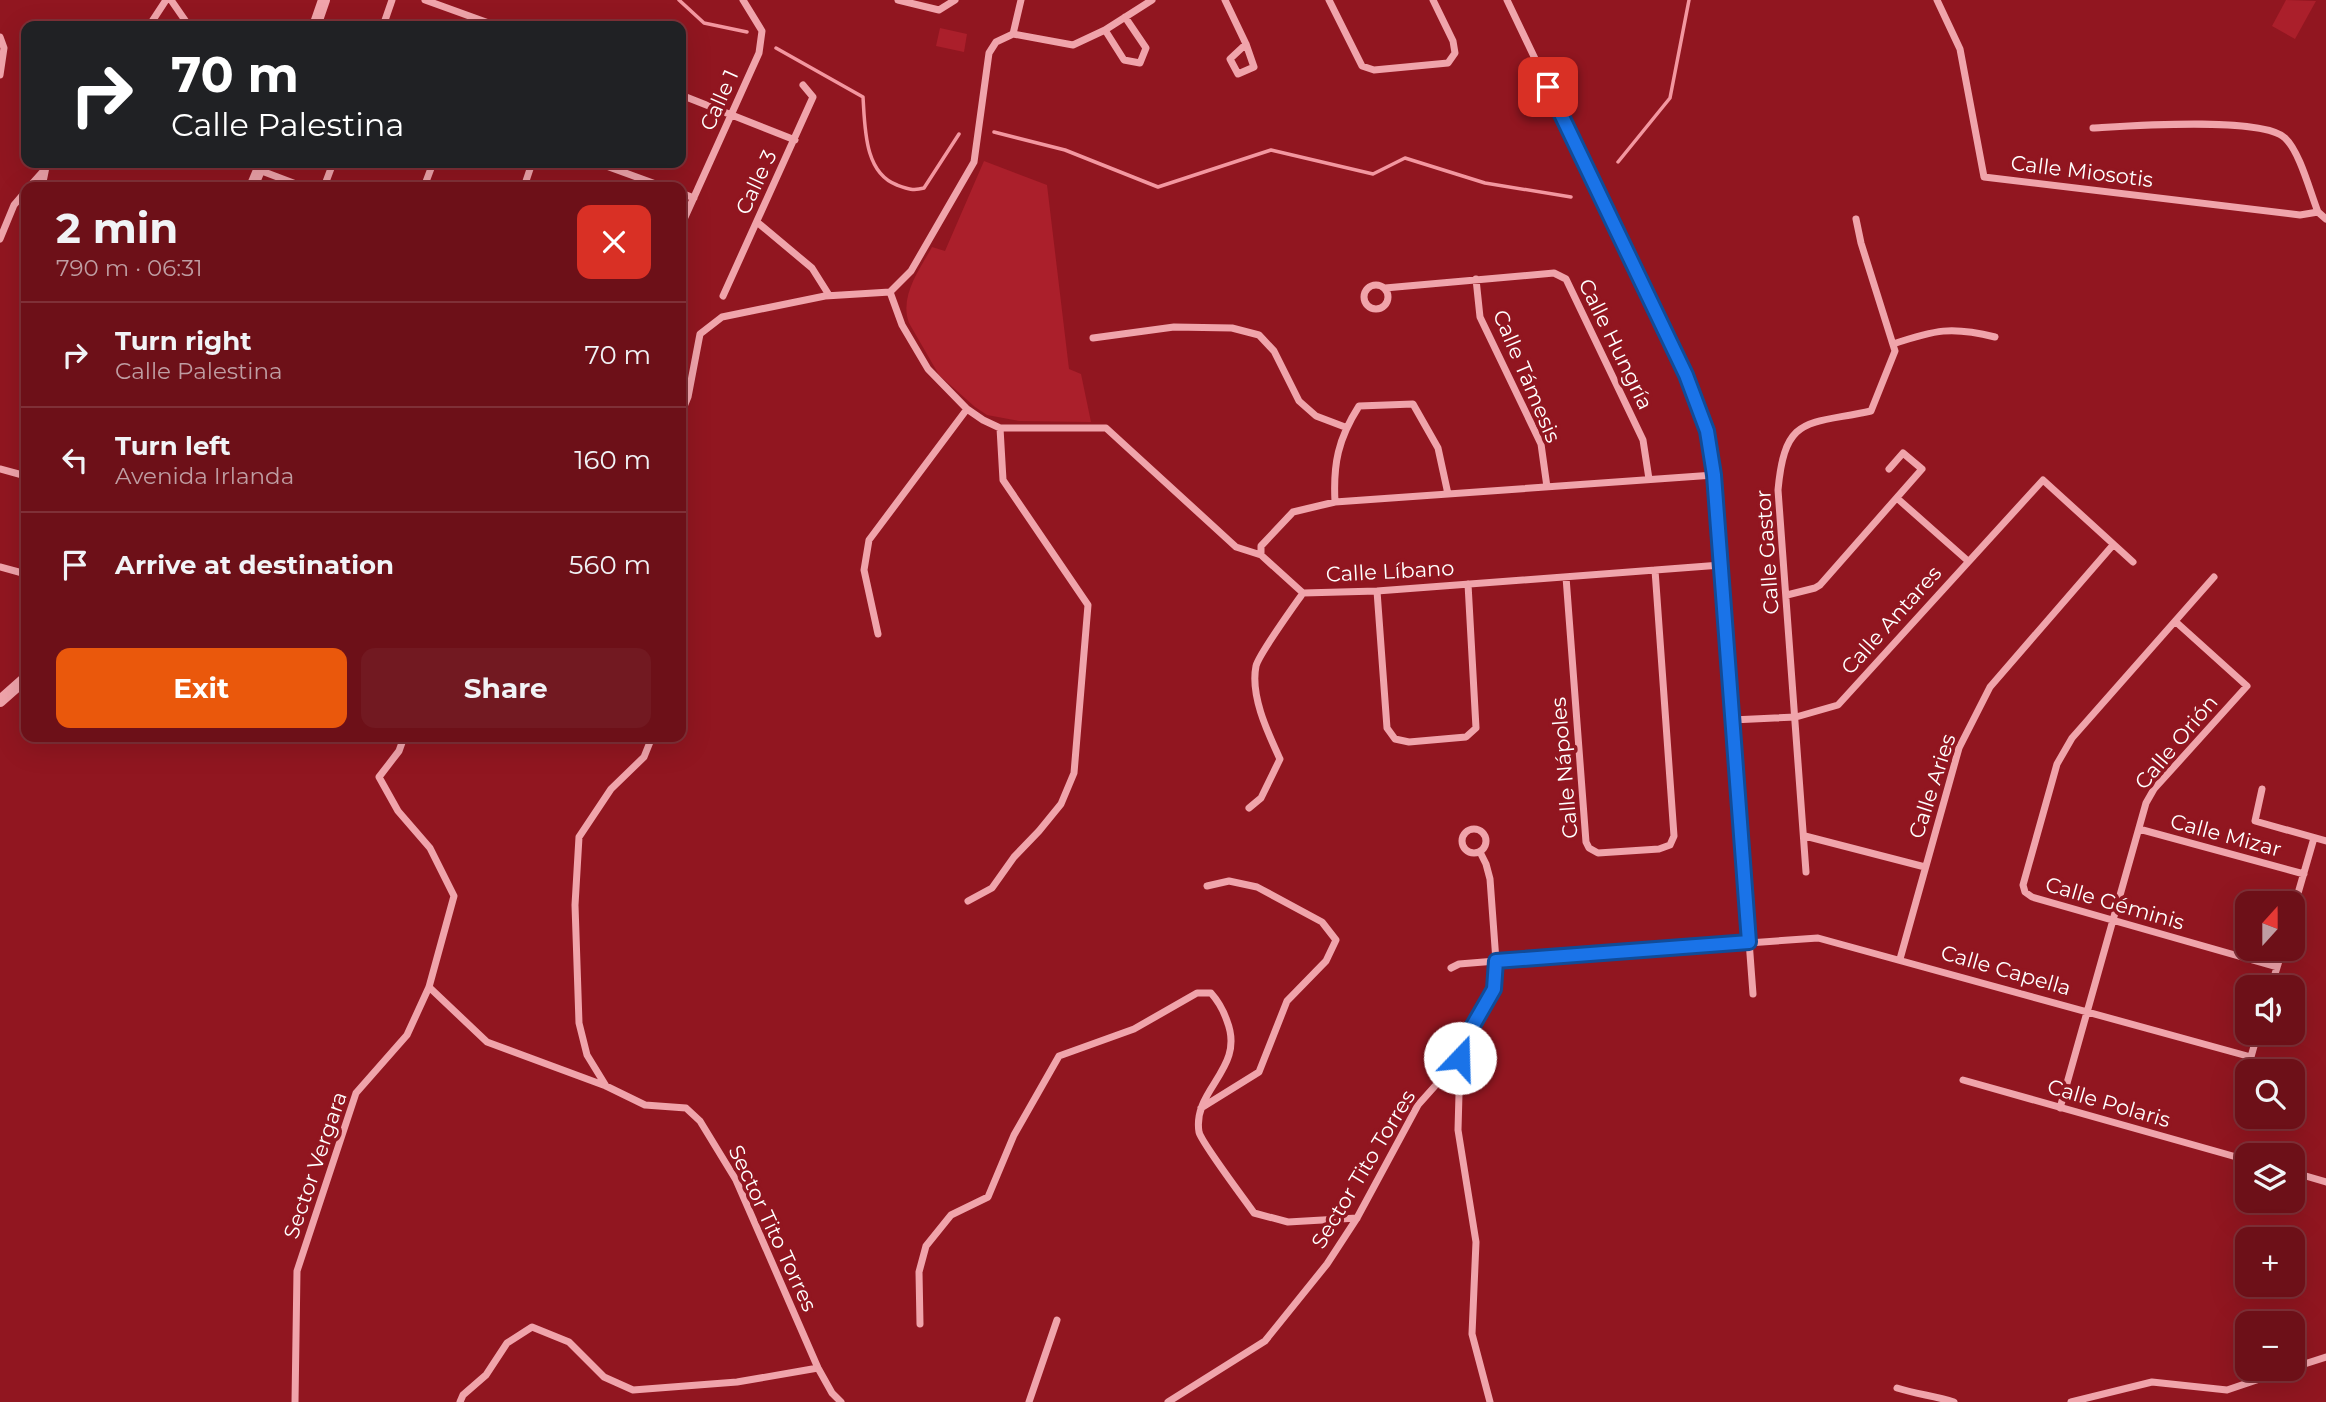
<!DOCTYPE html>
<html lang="en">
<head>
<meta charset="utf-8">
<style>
  :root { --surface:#6d1018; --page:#721921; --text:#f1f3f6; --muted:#bf9da2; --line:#7f3037; --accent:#ea580c }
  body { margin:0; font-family:Montserrat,sans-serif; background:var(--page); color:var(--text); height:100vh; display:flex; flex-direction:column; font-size:26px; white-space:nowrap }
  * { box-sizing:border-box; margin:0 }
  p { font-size:23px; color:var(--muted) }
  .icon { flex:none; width:38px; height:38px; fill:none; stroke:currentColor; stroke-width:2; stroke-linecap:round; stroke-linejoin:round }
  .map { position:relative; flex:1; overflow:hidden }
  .details { position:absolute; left:21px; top:182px; width:665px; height:560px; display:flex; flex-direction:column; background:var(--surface); border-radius:14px; box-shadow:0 7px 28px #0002,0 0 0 2px var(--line) }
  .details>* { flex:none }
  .banner { position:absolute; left:21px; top:21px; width:665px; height:147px; border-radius:14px; box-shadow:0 7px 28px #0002,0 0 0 2px var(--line); background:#202124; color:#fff; overflow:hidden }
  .needle { width:46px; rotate:21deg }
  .controls { position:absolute; left:2235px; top:891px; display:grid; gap:14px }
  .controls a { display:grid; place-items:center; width:70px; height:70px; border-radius:14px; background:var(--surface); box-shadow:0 7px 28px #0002,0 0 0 2px var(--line); font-size:35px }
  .pin { position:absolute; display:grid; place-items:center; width:60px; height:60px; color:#fff; margin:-30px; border-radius:14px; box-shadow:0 4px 10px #0006 }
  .me { position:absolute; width:77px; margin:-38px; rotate:21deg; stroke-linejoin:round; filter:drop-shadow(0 0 5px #0008) }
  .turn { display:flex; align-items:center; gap:24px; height:147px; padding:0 35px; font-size:32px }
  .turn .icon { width:91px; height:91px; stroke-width:2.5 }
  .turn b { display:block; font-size:49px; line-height:60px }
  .round { display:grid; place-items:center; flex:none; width:74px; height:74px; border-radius:14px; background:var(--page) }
  .summary { display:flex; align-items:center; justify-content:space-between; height:119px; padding:0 35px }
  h1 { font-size:42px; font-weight:700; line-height:52px }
  .cta { display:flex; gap:14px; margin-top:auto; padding:14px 35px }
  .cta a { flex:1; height:80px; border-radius:14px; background:var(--accent); color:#fff; font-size:28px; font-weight:700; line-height:80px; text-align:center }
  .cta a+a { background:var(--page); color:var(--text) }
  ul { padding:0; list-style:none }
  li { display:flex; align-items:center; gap:21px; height:105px; padding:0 35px; border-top:2px solid var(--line) }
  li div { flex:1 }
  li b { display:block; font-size:26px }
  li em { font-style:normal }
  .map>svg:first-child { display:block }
  .green { fill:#ab1f2b }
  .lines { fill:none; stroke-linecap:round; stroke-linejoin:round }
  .stream { stroke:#f397a0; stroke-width:3.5 }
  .minor { stroke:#f0a4ab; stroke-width:7 }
  .tertiary { stroke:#f0a4ab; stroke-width:12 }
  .route-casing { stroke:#114b97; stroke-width:18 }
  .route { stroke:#1a73e8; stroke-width:12 }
  .labels { text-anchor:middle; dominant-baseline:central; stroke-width:7; stroke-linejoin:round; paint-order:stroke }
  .street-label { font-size:21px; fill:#fff; stroke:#911620 }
</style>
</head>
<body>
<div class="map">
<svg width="2326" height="1402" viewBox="0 0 2326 1402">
  <rect width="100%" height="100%" fill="#911620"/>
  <!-- green -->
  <path class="green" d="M 2286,0 L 2316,1 L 2295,39 L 2272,26 Z
    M 940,28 L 967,34 L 964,52 L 936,46 Z
    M 984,161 L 1047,185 L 1069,369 L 1081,374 L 1091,422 L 1019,421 L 987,415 L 975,407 L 939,375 L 909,323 C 899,296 920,269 932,247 L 945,251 Z"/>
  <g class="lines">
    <!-- stream -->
    <path class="stream" d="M 679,0 L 704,23 L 747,32
      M 776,48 L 863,97 C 865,127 864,173 897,185 C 908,189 913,191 924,188 L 959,134
      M 994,132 L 1065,150 L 1158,187 L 1271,150 L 1373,174 L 1405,158 L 1485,183 L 1571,197
      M 1618,162 L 1670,98 L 1689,0"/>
    <!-- minor -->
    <path class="minor" d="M 171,0 L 189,26
      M 425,0 L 497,26
      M 898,0 L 939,10 L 955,0
      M 1225,0 L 1246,44 L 1254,67 L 1238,74 L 1230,59 L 1246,44
      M 1329,0 L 1362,66 L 1374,70 L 1448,63 L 1455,53 L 1453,41 L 1433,0
      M 1507,0 L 1686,375 L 1707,431 L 1714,475 L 1753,994
      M 1937,0 L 1960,49 L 1984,177 L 2300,215 L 2318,212
      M 149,26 L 166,0
      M 383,26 L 392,0
      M 1105,30 L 1124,60 L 1140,63 L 1146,48 L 1125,17
      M 1013,34 L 1073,45 L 1105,30 L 1152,0
      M 1013,34 L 1021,0
      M 0,37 L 4,48 L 0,75
      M 681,95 L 795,140
      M 2093,128 C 2128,126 2262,116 2285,138 C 2300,152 2310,192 2318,212 L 2326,219
      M 598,163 L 664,187
      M 259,170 L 304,187
      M 29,187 L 46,168
      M 42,187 L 46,167 L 51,163
      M 324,187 L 333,163
      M 424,187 L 433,163
      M 524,187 L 532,163
      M 681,193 L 694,198
      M 757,222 L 812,268 L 829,295
      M 681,226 L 759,53 L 762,31 L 743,0
      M 0,239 L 14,205 L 26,191
      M 1476,279 L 1480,317 L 1541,444 L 1547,487
      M1364 297a12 12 0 1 1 24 0a12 12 0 1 1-24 0Z
      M 1385,288 L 1554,273 L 1566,279 L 1643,440 L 1649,479
      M 890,292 L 902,325 L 928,369 L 967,409 L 983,420 L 1000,428 L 1106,428 L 1236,547 L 1261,555
      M 890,292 L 911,271 L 974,162 L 989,53 L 996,42 L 1013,34
      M 723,296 L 813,97 L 803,85
      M 1093,338 L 1174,327 L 1232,328 L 1259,335 L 1274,351 L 1299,401 L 1316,416 L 1345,427
      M 1893,344 C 1935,330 1951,326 1995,337
      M 681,414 L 688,397 L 700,334 L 722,317 L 825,296 L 890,292
      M 0,469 L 26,476
      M 1714,475 L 1335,502 L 1293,512 L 1261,546 L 1261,555 L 1303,593 L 1377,591 L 1721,565
      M 1898,499 L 1968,561
      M 1335,502 C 1333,464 1338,439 1359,406 L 1413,404 L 1438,448 L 1448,494
      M 0,567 L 26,574
      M 1566,577 L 1586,842 L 1589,848 L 1598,853 L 1659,849 L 1670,845 L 1674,836 L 1655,570
      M 2214,577 L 2072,738 L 2057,764 L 2023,885 L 2025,892 L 2032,897 L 2277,967
      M 1377,591 L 1387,728 L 1395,739 L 1409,742 L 1466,737 L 1476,728 L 1468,584
      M 1787,595 L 1815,588 L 1820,585 L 1922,469 L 1903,453 L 1889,469
      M 878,634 L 864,570 L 869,540 L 967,409
      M 1732,720 L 1796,717 L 1838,705 L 2043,480 L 2133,562
      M 2262,789 L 2255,821 L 2326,841
      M 1249,808 L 1261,798 L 1280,759 C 1268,733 1250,696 1256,666 C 1259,654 1294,606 1303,593
      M1462 841a12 12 0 1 1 24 0a12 12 0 1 1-24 0Z
      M 2139,829 L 2304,874
      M 1805,836 L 1925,867
      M 1480,852 L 1486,864 L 1490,879 L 1496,961 L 1494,989 L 1467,1036 L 1460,1058 L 1458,1130 L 1476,1242 L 1472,1334 L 1490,1402
      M 1806,872 L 1778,490 C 1785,414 1807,425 1871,411 L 1895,351 L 1861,243 L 1856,219
      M 968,901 L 992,888 L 1014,857 L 1039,831 L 1061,804 L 1074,773 L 1088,605 L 1003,480 L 1000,428
      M 2292,914 L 2314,838
      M 1900,959 L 1959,748 L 1990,687 L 2113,545
      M 1451,968 L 1459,964 L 1496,961 L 1818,938 L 2251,1057
      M 429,987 L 487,1042 L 606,1086 L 645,1105 L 686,1108 L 700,1121 L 736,1180 L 818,1368 L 832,1393 L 841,1402
      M 2271,987 L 2283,948
      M 2247,1071 L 2258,1032
      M 1963,1080 L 2247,1160
      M 606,1086 L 587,1055 L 579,1023 L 575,905 L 579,837 L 611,789 L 644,757 L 652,737
      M 2242,1090 L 2247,1072
      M 1201,1108 L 1259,1072 L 1287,1001 L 1326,961 L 1336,940 L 1322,922 L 1257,887 L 1229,881 L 1207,886
      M 2060,1108 L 2146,803 L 2154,789 L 2247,686 L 2176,622
      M 2292,1172 L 2326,1182
      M 920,1324 L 919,1272 L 926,1246 L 951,1215 L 988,1197 L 1014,1135 L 1059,1056 L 1134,1029 L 1197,993 L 1211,993 C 1219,1002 1223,1009 1227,1021 C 1246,1069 1192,1089 1199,1132 C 1201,1142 1245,1200 1254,1213 L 1288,1222 L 1357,1218
      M 2292,1368 L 2326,1357
      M 1897,1388 C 1916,1394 1935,1396 1954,1402
      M 295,1402 L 297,1271 L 356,1093 L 407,1035 L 429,987 L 454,896 L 430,848 L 398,811 L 379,777 L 399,751 L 404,737
      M 460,1402 L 463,1395 L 486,1375 L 507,1343 L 532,1327 L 569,1342 L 604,1377 L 633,1390 L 737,1382 L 818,1368
      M 1029,1402 L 1057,1320
      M 1168,1402 L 1265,1341 L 1327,1264 L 1357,1218 L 1418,1105 L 1460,1058
      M 2071,1402 L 2152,1382 L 2227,1390 L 2292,1368"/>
    <!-- tertiary -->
    <path class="tertiary" d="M 315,26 L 324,0
      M 252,187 L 262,163
      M 0,701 L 26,678"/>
  </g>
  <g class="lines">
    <defs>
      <path id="route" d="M 1460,1058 L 1467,1036 L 1494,989 L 1496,961 L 1749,942 L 1714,475 L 1707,431 L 1686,375 L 1548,87"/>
    </defs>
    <!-- route casing -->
    <use href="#route" class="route-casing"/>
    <!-- route -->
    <use href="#route" class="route"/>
  </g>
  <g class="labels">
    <!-- street labels -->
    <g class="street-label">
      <text transform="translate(719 100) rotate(-66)">Calle 1</text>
      <text transform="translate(2082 171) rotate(7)">Calle Miosotis</text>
      <text transform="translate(756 182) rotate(-65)">Calle 3</text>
      <text transform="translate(1616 344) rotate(64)">Calle Hungría</text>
      <text transform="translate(1527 376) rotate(67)">Calle Támesis</text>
      <text transform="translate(1767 552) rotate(-94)">Calle Gastor</text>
      <text transform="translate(1390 571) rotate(-3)">Calle Líbano</text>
      <text transform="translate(1891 620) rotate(-48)">Calle Antares</text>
      <text transform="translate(2176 742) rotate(-50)">Calle Orión</text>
      <text transform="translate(1564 768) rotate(-95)">Calle Nápoles</text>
      <text transform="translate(1932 786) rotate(-72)">Calle Aries</text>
      <text transform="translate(2226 835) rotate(15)">Calle Mizar</text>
      <text transform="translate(2115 903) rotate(16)">Calle Géminis</text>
      <text transform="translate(2006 970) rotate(16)">Calle Capella</text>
      <text transform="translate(2109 1103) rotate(16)">Calle Polaris</text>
      <text transform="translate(315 1165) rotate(-71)">Sector Vergara</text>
      <text transform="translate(1363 1169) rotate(-59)">Sector Tito Torres</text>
      <text transform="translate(773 1228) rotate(65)">Sector Tito Torres</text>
    </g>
  </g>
</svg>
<div class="controls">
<a><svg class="needle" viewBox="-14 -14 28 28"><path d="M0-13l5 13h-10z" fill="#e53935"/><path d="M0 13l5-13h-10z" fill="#bf9da2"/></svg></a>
<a><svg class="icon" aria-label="sound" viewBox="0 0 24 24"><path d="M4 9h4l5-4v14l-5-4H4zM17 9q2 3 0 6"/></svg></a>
<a><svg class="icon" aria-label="search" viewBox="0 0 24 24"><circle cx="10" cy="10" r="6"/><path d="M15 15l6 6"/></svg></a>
<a><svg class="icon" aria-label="layers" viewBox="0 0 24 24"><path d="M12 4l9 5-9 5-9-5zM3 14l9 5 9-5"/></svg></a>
<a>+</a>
<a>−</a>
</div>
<div class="pin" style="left:1548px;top:87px;background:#d93025"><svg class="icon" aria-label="arrive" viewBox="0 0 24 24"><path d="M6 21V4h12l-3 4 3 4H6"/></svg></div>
<svg class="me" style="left:1460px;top:1058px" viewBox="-20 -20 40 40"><circle r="19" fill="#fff"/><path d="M0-13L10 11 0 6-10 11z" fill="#1a73e8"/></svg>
<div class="banner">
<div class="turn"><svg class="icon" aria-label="right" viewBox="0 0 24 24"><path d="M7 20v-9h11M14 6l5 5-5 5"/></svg><div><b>70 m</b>Calle Palestina</div></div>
</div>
<section class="details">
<div class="summary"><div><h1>2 min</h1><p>790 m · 06:31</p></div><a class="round" style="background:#d93025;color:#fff"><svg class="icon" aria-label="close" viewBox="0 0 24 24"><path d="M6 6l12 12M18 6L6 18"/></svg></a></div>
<ul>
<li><svg class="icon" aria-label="right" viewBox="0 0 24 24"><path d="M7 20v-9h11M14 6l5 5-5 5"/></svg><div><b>Turn right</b><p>Calle Palestina</p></div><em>70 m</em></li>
<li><svg class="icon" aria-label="left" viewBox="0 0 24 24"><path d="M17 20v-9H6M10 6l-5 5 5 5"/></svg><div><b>Turn left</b><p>Avenida Irlanda</p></div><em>160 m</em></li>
<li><svg class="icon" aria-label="arrive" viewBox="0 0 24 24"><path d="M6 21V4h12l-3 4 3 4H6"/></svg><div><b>Arrive at destination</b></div><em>560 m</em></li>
</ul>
<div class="cta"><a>Exit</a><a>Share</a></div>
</section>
</div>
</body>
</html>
